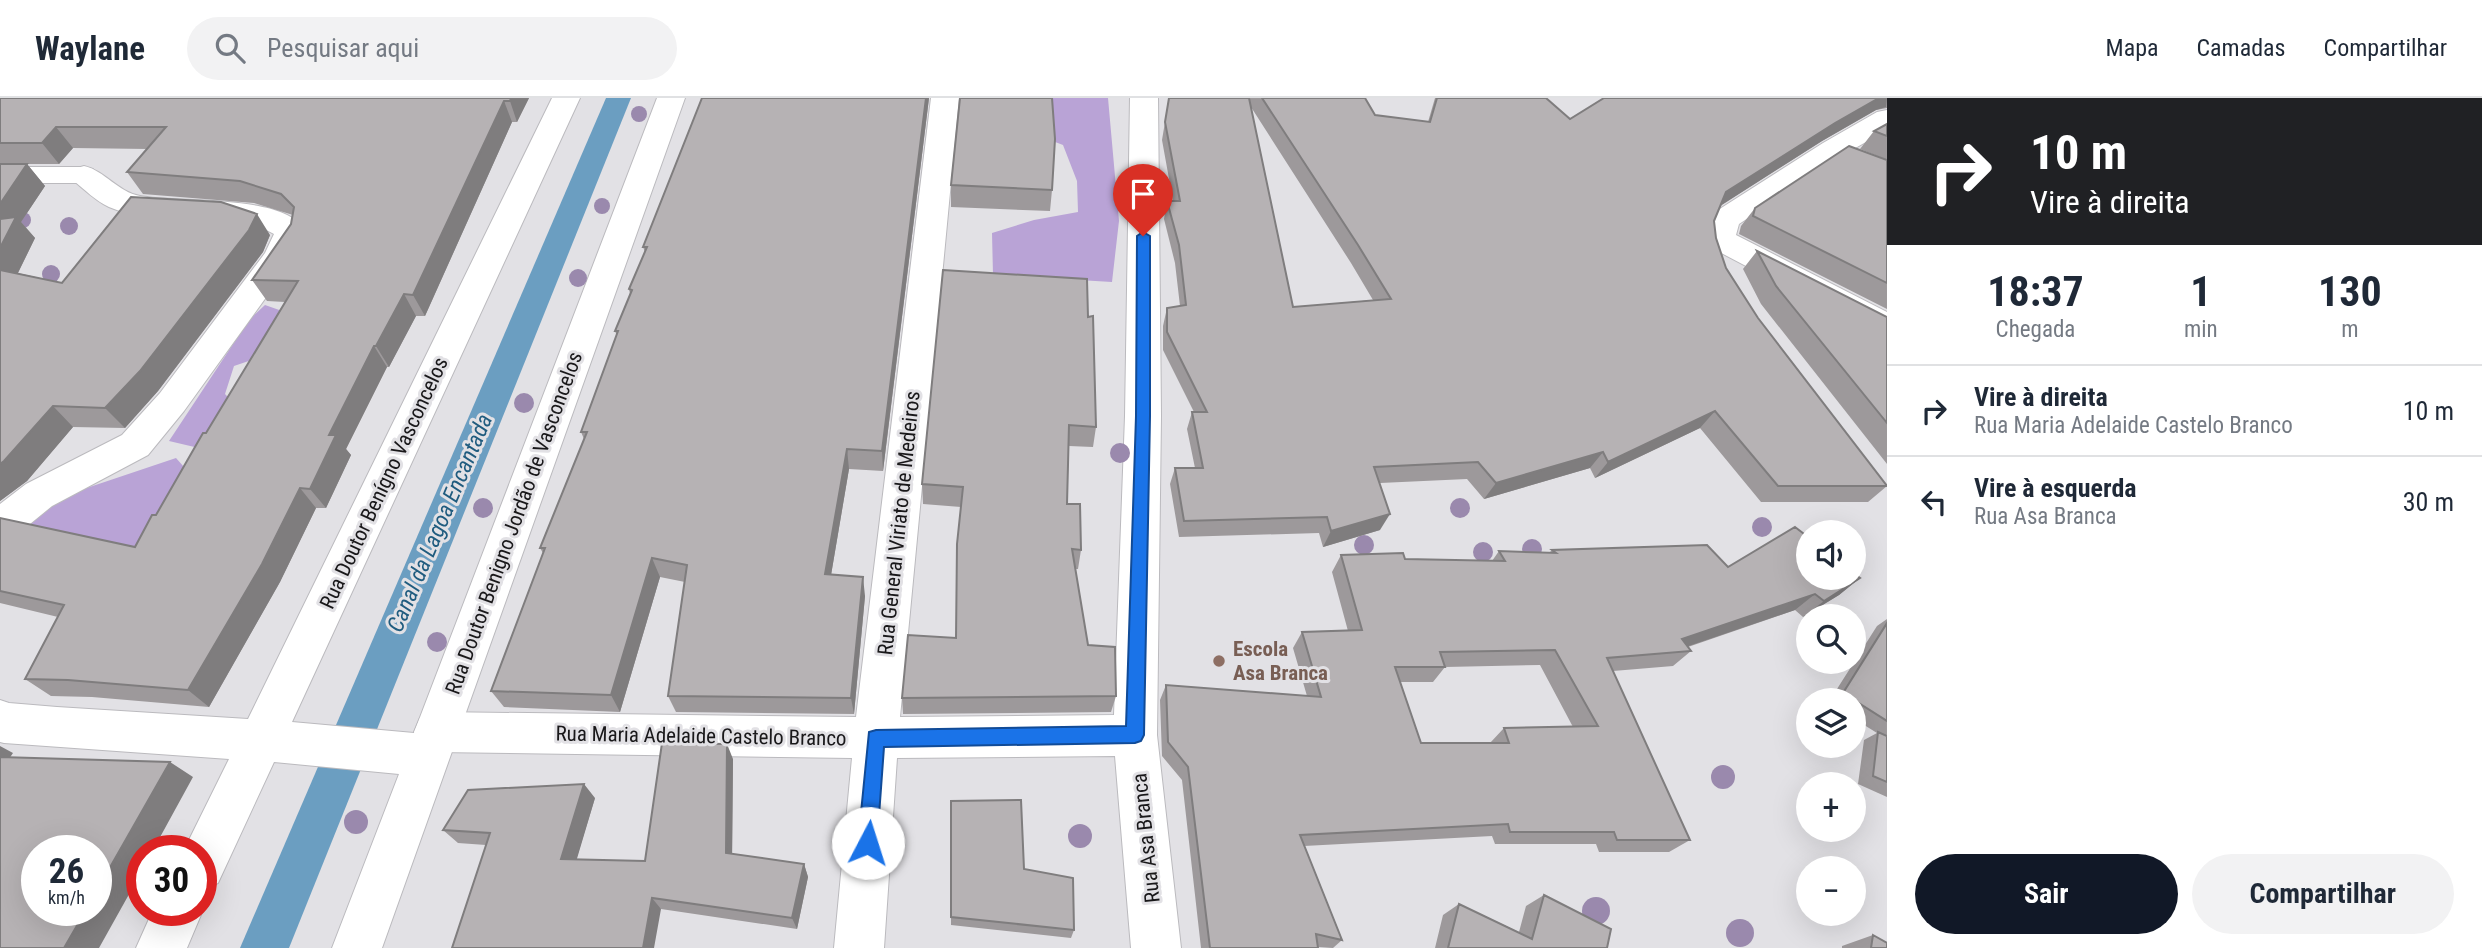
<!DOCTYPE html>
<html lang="pt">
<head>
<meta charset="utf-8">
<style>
  :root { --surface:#fff; --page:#f2f2f3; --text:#1f2937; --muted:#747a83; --line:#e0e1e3; --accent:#111827 }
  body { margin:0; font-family:"Roboto Condensed",sans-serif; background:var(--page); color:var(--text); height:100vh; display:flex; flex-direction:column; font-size:26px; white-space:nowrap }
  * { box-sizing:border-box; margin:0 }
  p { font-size:23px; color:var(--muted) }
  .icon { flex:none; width:38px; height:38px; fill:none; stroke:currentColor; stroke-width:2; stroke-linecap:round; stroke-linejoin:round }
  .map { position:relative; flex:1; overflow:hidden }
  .details { display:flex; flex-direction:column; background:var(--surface); width:595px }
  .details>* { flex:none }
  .guide { background:#202124; color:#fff; overflow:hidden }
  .tools { position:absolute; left:1796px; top:422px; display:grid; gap:14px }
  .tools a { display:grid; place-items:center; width:70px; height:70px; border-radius:50%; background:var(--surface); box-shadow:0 7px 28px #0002; font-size:35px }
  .speed { position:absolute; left:21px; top:737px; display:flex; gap:14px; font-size:35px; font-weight:700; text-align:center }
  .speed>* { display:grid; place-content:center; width:91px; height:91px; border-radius:50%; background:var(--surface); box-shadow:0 7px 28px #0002; line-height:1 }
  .speed small { font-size:18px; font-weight:400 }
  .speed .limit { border:10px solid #d22; background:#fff; color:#111 }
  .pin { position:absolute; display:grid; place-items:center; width:60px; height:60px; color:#fff; margin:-72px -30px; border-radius:50% 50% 50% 0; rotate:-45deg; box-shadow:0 0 7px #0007 }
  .pin .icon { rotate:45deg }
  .me { position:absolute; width:77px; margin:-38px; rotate:5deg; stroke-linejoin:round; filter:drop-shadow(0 0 5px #0008) }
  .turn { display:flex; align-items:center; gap:24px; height:147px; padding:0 28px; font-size:32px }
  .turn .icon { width:91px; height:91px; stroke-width:2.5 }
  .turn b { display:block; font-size:49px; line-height:60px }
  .eta { display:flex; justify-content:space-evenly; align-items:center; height:119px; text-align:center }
  .eta b { font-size:42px; font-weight:700; line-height:49px }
  .primary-button { display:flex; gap:14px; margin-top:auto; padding:14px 28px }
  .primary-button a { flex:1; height:80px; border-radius:42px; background:var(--accent); color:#fff; font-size:28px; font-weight:700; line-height:80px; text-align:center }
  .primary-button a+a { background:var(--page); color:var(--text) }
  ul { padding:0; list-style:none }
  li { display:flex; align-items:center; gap:21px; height:91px; padding:0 28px; border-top:2px solid var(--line) }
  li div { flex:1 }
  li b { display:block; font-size:26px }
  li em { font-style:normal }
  header { display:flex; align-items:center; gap:42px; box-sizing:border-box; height:98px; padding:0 35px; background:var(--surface); border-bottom:2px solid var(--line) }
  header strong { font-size:33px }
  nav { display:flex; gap:38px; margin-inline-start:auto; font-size:24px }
  .search { width:490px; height:63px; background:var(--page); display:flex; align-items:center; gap:18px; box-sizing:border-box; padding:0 24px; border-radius:38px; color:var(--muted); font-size:26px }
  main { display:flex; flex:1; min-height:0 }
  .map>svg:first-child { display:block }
  .forest { fill:#b9a3d6 }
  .water { fill:#6b9ec1 }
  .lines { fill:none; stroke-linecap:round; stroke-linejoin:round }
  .pedestrian-casing { stroke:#bbbabe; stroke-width:2 }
  .minor-casing { stroke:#bbbabe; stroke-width:2 }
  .secondary-casing { stroke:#bbbabe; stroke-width:2 }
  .pedestrian { fill:#fff; fill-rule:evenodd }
  .minor { fill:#fff; fill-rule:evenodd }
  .secondary { fill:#fff; fill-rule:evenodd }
  .tree { fill:#9a89ad }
  .wall { fill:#9d999b; fill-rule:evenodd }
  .shaded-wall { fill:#7f7d7e }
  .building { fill:#b6b2b4; stroke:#7f7d7e; stroke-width:2; fill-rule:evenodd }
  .route { fill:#1a73e8; stroke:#114b97; stroke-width:2 }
  .education-dot { fill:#8d6e63; stroke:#e2e1e5; stroke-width:2.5 }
  .labels { text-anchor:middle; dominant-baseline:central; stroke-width:6; stroke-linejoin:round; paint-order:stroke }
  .street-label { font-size:21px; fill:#19181a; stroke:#e2e1e5 }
  .education-label { font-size:21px; font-weight:bold; fill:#785e54; stroke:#e2e1e5; text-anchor:start }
  .water-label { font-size:23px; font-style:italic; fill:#205c7f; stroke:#e2e1e5 }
</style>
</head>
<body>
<header>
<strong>Waylane</strong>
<div class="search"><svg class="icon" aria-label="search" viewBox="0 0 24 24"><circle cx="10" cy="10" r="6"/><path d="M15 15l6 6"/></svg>Pesquisar aqui</div>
<nav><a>Mapa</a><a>Camadas</a><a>Compartilhar</a></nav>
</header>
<main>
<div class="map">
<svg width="1887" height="850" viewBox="0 0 1887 850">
  <rect width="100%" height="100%" fill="#e2e1e5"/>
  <!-- forest -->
  <path class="forest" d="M 1046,0 L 1108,0 L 1119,123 L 1112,184 L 993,177 L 992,135 L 1034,122 L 1078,114 L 1077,83 L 1063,47 L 1011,27 Z
    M 265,207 L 305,221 L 263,258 L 234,268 L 225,296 L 241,313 L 220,355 L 169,343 L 249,222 Z
    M 176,360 L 192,378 L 138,456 L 0,448 L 54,401 Z"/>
  <!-- water -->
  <path class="water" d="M 606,0 L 631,0 L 289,850 L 240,850 Z"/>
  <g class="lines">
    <defs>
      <path id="pedestrian" d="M 0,69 L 84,69 L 93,71 L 97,77 L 93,83 L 84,85 L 0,85 Z"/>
      <path id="minor" d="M 931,0 L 959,0 L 900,619 L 1114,617 L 1125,318 L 1130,0 L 1158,0 L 1161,318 L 1157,637 L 1181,850 L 1131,850 L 1115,658 L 897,660 L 884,850 L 834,850 L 852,660 L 436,654 L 420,648 L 414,634 L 420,620 L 436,614 L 856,619 Z
        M 84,68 C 105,73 118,94 140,98 C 181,106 282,95 305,132 L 302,147 L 288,169 L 184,313 L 148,357 L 52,408 L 14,439 L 0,444 L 0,406 L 26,386 L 122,337 L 160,295 L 265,155 L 274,136 C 228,108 160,131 109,109 C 96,103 85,92 74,83 L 69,77 L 74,71 Z"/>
      <path id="secondary" d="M 552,0 L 580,0 L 292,624 L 414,635 L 657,0 L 685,0 L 382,850 L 332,850 L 399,676 L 274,664 L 218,785 L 201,792 L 201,752 L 184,752 L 229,661 L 4,645 L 0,644 L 0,602 L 9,605 L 57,609 L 248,621 Z
        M 1887,12 L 1887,32 L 1843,57 L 1739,126 L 1736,137 L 1887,214 L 1887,240 L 1875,236 L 1708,148 L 1704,141 L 1715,114 L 1823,45 L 1877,14 Z
        M 201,807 L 203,812 L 187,850 L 136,850 L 153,812 L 201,812 Z"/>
    </defs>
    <!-- pedestrian casing -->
    <use href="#pedestrian" class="pedestrian-casing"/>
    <!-- minor casing -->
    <use href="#minor" class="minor-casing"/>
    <!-- secondary casing -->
    <use href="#secondary" class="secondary-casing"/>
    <!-- pedestrian -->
    <use href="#pedestrian" class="pedestrian"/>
    <!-- minor -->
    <use href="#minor" class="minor"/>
    <!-- secondary -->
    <use href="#secondary" class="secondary"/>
  </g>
  <!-- trees -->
  <g class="tree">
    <circle cx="639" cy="16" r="8"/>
    <circle cx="602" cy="108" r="8"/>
    <circle cx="23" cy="122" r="8"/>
    <circle cx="69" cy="128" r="9"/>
    <circle cx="51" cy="176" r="9"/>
    <circle cx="578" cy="180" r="9"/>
    <circle cx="524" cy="305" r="10"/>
    <circle cx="1120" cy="355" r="10"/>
    <circle cx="483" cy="410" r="10"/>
    <circle cx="1460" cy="410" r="10"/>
    <circle cx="1762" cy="429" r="10"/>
    <circle cx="1364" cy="447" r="10"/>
    <circle cx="1532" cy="451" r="10"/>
    <circle cx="1483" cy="454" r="10"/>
    <circle cx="437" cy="544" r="10"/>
    <circle cx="1723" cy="679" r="12"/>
    <circle cx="356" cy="724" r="12"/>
    <circle cx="1080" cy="738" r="12"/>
    <circle cx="1596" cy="813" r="14"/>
    <circle cx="1740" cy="835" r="14"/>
  </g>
  <!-- wall -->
  <path class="wall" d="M 0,0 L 529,0 L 517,24 L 512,24 L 425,218 L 416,218 L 389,269 L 387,269 L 346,351 L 351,357 L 326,410 L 316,410 L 280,484 L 209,609 L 92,599 L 51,598 L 25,581 L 58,519 L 0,505 L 0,420 L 135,449 L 156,417 L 285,204 L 267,203 L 252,182 L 291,126 L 293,117 L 254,105 L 143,96 L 127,74 L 148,51 L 73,50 L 59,66 L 27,66 L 45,88 L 21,124 L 35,140 L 18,175 L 62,185 L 270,137 L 263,154 L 158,293 L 125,330 L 73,329 L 27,383 L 0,403 Z
    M 929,0 L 883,373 L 849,371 L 831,477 L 865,498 L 854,616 L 676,614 L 668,598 L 685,484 L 660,479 L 620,614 L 504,609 L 491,593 L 543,455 L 540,450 L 584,341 L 581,334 L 617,238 L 615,233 L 630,196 L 629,191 L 645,154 L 643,149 Z
    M 1169,0 L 1365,0 L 1375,17 L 1428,24 L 1435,0 L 1546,0 L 1570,21 L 1887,0 L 1887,10 L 1876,12 L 1822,43 L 1721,107 L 1714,123 L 1716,140 L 1726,170 L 1758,220 L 1887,388 L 1868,404 L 1761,404 L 1700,330 L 1595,380 L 1590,370 L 1484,401 L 1467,381 L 1380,385 L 1380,432 L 1323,449 L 1319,435 L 1179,439 L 1170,386 L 1175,370 L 1195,370 L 1187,331 L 1192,314 L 1194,314 L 1163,252 L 1163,228 L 1167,210 L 1180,208 L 1175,165 L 1164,121 L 1167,103 L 1173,103 L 1162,42 ZM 1251,9 L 1351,165 L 1373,202 L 1293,209 Z
    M 1887,26 L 1887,211 L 1739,136 L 1741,128 L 1755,110 L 1885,61 L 1860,51 L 1874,33 Z
    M 951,87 L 1052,92 L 1050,113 L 951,109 Z
    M 1757,153 L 1887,219 L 1887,366 L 1761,206 L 1743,171 Z
    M 1088,219 L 1096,329 L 1093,349 L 1069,348 L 1067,406 L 1081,452 L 1078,471 L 1075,471 L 1088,547 L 1116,598 L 1111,614 L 903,616 L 902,600 L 956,540 L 961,409 L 923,406 L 922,386 Z
    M 1552,452 L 1728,469 L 1860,480 L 1839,497 L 1803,519 L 1795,512 L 1688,549 L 1691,553 L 1673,568 L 1613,573 L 1690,742 L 1669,754 L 1599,754 L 1596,746 L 1495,746 L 1492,738 L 1304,748 L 1342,842 L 1333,850 L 1318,849 L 1318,850 L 1201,850 L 1182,682 L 1162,658 L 1160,602 L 1166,587 L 1307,598 L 1293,550 L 1302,534 L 1348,533 L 1332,474 L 1341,457 L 1405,461 L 1492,463 L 1499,453 L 1549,455 ZM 1540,567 L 1573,629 L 1504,630 L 1490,645 L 1421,645 L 1400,584 L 1433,584 L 1445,569 Z
    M 1887,521 L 1887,699 L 1858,686 L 1864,642 L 1877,635 L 1853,620 L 1853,602 L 1830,602 L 1877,528 Z
    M 733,661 L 732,756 L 804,766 L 808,779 L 797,831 L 661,811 L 486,747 L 458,745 L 443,732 L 595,700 L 576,762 L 645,763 Z
    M 951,703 L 1024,771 L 1074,832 L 1071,840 L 951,827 Z
    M 1544,797 L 1607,850 L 1435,850 L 1443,817 L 1459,806 L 1519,834 L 1526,808 Z
    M 1873,837 L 1887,850 L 1842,850 L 1842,848 Z"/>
  <!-- shaded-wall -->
  <path class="shaded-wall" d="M 511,0 L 529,0 L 517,24 L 510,3 Z
    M 926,0 L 929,0 L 883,373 L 882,353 Z
    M 1879,0 L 1887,0 L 1886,9 L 1876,12 L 1822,43 L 1714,112 L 1726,94 L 1835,25 Z
    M 504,3 L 512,24 L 425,218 L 413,197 Z
    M 56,29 L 73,50 L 59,66 L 42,45 Z
    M 27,66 L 45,88 L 21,124 L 35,140 L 10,191 L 0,180 L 0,106 Z
    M 257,116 L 270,137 L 263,154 L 158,293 L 125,330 L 105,310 Z
    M 404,196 L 416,218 L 389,269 L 376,248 Z
    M 374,248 L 387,269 L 346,351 L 351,357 L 326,410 L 310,391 L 329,337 Z
    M 53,308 L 73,329 L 27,383 L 0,403 L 0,366 Z
    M 1715,313 L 1700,330 L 1595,380 L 1608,364 Z
    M 847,351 L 849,371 L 828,495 L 825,476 Z
    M 1603,354 L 1590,370 L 1484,401 L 1496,385 Z
    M 300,390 L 316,410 L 280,484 L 209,609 L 188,592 Z
    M 1390,416 L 1380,432 L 1323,449 L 1331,433 Z
    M 652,460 L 660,479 L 620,614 L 611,597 Z
    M 863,479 L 865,498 L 854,616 L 851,600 Z
    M 1860,480 L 1839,497 L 1803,519 L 1824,503 Z
    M 1815,496 L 1795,512 L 1671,554 L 1682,541 Z
    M 727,646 L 733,661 L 732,768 L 726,755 Z
    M 0,648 L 13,655 L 1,673 L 0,672 Z
    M 170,664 L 193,679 L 153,752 L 142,752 L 142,773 L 99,850 L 64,850 L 86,812 L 96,812 L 96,794 Z
    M 584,686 L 595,700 L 573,774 L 561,761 Z
    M 804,766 L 808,779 L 797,831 L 792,820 Z
    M 652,800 L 661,811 L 654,850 L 643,850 Z"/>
  <!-- building -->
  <path class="building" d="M 0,0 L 511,0 L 510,3 L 504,3 L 413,197 L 404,196 L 376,248 L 374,248 L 329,337 L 336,337 L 310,391 L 300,390 L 262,466 L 188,592 L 68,582 L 25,581 L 64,507 L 0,493 L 0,420 L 135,449 L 152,417 L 156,417 L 203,335 L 206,335 L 298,183 L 252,182 L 291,126 L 294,109 L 281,96 L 240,83 L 127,74 L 166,29 L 56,29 L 42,45 L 0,45 Z
    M 702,0 L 926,0 L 882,353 L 847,351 L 825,476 L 863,479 L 851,600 L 668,598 L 687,467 L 652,460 L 611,597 L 491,593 L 545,450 L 540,450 L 587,334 L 581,334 L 618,233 L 615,233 L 632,192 L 629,191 L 647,149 L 643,149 Z
    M 960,0 L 1052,0 L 1055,41 L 1052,92 L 951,87 Z
    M 1169,0 L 1249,0 L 1293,209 L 1391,201 L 1358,147 L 1262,0 L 1365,0 L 1375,17 L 1430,24 L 1437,0 L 1546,0 L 1570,21 L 1604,0 L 1879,0 L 1835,25 L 1726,94 L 1714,123 L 1716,140 L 1726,170 L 1758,220 L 1887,388 L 1778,388 L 1715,313 L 1608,364 L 1603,354 L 1496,385 L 1478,364 L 1374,369 L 1390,416 L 1331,433 L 1327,419 L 1184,423 L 1175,370 L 1203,370 L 1192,314 L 1207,314 L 1167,234 L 1167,210 L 1186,207 L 1179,147 L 1167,103 L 1180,103 L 1165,24 Z
    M 1887,26 L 1887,38 L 1874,33 Z
    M 1849,48 L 1887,62 L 1887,185 L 1753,118 L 1755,110 Z
    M 0,66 L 27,66 L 0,106 Z
    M 131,99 L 221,104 L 257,116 L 249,132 L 140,273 L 105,310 L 53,308 L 4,363 L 0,366 L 0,172 L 62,185 Z
    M 16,119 L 0,150 L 0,121 Z
    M 1757,153 L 1887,219 L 1887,325 L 1776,188 Z
    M 943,172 L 1087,181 L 1088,219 L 1093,218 L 1096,329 L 1069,327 L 1067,406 L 1080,406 L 1081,452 L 1072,451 L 1088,547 L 1115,549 L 1116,598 L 902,600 L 908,537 L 956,540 L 957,446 L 963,389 L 922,386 Z
    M 1795,429 L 1808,439 L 1808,480 L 1853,480 L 1853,475 L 1860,480 L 1824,503 L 1815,496 L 1682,541 L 1691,553 L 1607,560 L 1690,742 L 1617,742 L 1614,734 L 1510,734 L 1508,726 L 1300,737 L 1342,842 L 1316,836 L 1318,850 L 1210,850 L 1188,669 L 1168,644 L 1166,587 L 1321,599 L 1302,534 L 1362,532 L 1341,457 L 1403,455 L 1405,461 L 1505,463 L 1499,453 L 1556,455 L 1552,452 L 1707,447 L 1728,469 ZM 1555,552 L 1598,628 L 1504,630 L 1509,645 L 1421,645 L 1395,569 L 1445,569 L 1440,554 Z
    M 1887,525 L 1887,623 L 1843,595 Z
    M 1878,634 L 1887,638 L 1887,684 L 1873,678 Z
    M 662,645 L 727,646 L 726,755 L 804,766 L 792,820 L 652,800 L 643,850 L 452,850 L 490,735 L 443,732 L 468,692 L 584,686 L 561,761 L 645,763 Z
    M 0,659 L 170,664 L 96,794 L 96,752 L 37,752 L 37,812 L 86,812 L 64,850 L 0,850 Z
    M 1021,702 L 1024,771 L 1073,780 L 1074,832 L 951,819 L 951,703 Z
    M 1544,797 L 1611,831 L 1607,850 L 1448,850 L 1459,806 L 1532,841 Z
    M 1873,837 L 1887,845 L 1887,850 L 1871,850 Z"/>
  <!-- route -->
  <path class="route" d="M 1143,134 L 1150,138 L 1150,318 L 1144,637 L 1141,643 L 1135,645 L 884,649 L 877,745 L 875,752 L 868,755 L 861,752 L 858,745 L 869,634 L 876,632 L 1126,628 L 1136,318 L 1137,138 Z"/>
  <!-- markers -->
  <circle class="education-dot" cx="1219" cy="563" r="7"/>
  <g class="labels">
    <!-- street labels -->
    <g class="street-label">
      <text transform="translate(384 385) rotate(-65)">Rua Doutor Benígno Vasconcelos</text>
      <text transform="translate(514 425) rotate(-70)">Rua Doutor Benigno Jordão de Vasconcelos</text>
      <text transform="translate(899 425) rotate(-84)">Rua General Viriato de Medeiros</text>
      <text transform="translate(701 638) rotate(1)">Rua Maria Adelaide Castelo Branco</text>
      <text transform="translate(1146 740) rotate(-96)">Rua Asa Branca</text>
    </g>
    <!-- education labels -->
    <g class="education-label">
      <text x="1233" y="551">Escola<tspan x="1233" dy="24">Asa Branca</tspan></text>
    </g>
    <!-- water labels -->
    <g class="water-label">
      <text transform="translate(440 425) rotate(-67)">Canal da Lagoa Encantada</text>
    </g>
  </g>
</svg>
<div class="tools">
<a><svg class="icon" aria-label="sound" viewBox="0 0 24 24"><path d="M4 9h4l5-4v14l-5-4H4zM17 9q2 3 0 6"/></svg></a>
<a><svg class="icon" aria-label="search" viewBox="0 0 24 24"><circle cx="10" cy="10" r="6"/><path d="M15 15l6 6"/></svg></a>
<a><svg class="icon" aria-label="layers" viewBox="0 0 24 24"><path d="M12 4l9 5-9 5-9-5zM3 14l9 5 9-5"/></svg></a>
<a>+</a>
<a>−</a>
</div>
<div class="speed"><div>26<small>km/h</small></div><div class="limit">30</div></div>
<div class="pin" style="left:1143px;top:138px;background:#d93025"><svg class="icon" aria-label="arrive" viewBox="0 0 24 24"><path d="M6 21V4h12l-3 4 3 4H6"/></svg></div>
<svg class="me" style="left:868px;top:745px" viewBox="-20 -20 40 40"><circle r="19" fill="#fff"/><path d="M0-13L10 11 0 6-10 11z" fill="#1a73e8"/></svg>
</div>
<section class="details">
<div class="guide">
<div class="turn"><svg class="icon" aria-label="right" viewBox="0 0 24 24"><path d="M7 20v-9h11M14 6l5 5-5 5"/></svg><div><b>10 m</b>Vire à direita</div></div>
</div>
<div class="eta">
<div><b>18:37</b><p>Chegada</p></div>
<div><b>1</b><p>min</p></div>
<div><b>130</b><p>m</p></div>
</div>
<ul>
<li><svg class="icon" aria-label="right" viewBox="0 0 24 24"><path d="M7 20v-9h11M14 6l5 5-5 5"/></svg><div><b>Vire à direita</b><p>Rua Maria Adelaide Castelo Branco</p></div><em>10 m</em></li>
<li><svg class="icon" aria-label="left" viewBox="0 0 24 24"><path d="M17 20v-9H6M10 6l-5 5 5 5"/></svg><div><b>Vire à esquerda</b><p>Rua Asa Branca</p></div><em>30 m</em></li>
</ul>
<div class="primary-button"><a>Sair</a><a>Compartilhar</a></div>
</section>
</main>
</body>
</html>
